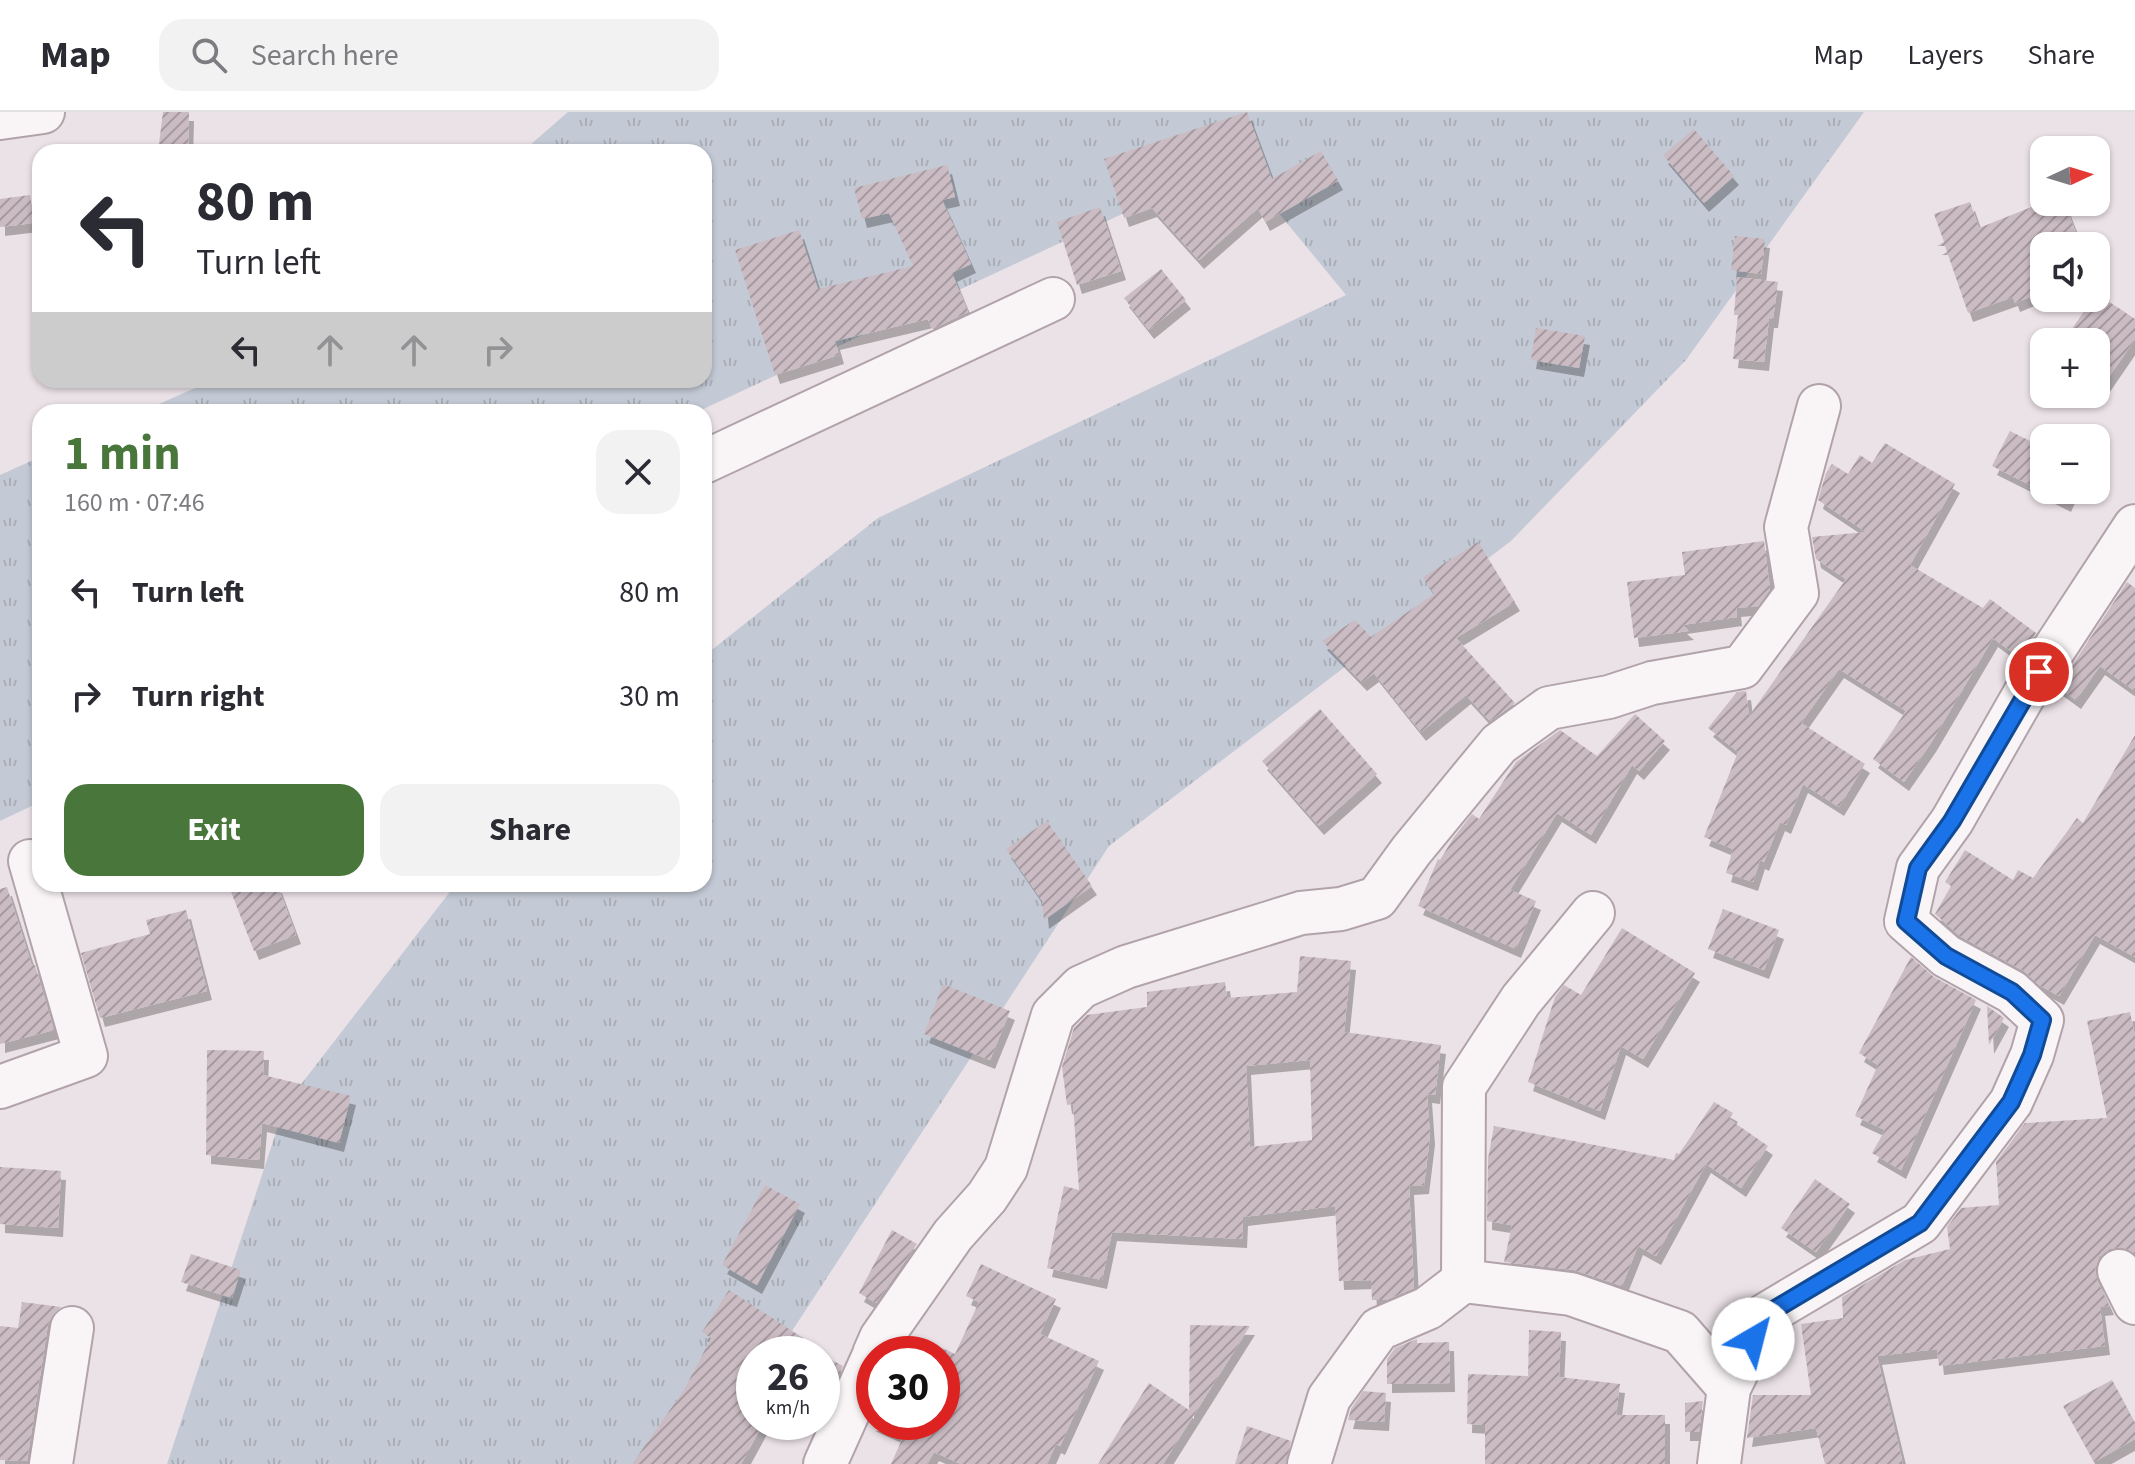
<!DOCTYPE html>
<html lang="en">
<head>
<meta charset="utf-8">
<style>
  :root { --surface:#fff; --page:#f2f2f3; --text:#2b2b33; --muted:#7c7c81; --line:#e1e1e2; --accent:#48763b }
  body { margin:0; font-family:"Source Sans 3",sans-serif; background:var(--page); color:var(--text); height:100vh; display:flex; flex-direction:column; font-size:30px; white-space:nowrap }
  * { box-sizing:border-box; margin:0 }
  p { font-size:26px; color:var(--muted) }
  .icon { flex:none; width:44px; height:44px; fill:none; stroke:currentColor; stroke-width:2; stroke-linecap:round; stroke-linejoin:round }
  .map { position:relative; flex:1; overflow:hidden }
  .side { position:absolute; left:32px; top:292px; width:680px; height:488px; display:flex; flex-direction:column; background:var(--surface); border-radius:24px; box-shadow:0 2px 6px #0004 }
  .side>* { flex:none }
  .hud { position:absolute; left:32px; top:32px; width:680px; height:244px; border-radius:24px; box-shadow:0 2px 6px #0004; background:#fff; color:var(--text); overflow:hidden }
  .needle { width:52px; rotate:86deg }
  .tools { position:absolute; left:2030px; top:24px; display:grid; gap:16px }
  .tools a { display:grid; place-items:center; width:80px; height:80px; border-radius:16px; background:var(--surface); box-shadow:0 2px 6px #0004; font-size:40px }
  .speed { position:absolute; left:736px; top:1224px; display:flex; gap:16px; font-size:40px; font-weight:700; text-align:center }
  .speed>* { display:grid; place-content:center; width:104px; height:104px; border-radius:50%; background:var(--surface); box-shadow:0 2px 6px #0004; line-height:1 }
  .speed small { font-size:20px; font-weight:400 }
  .speed .limit { border:12px solid #d22; background:#fff; color:#111 }
  .pin { position:absolute; display:grid; place-items:center; width:68px; height:68px; color:#fff; margin:-34px; border:4px solid #fff; border-radius:50%; box-shadow:0 2px 8px #0007 }
  .me { position:absolute; width:88px; margin:-44px; rotate:37deg; stroke-linejoin:round; filter:drop-shadow(0 0 6px #0008) }
  .turn { display:flex; align-items:center; gap:28px; height:168px; padding:0 32px; font-size:36px }
  .turn .icon { width:104px; height:104px; stroke-width:2.5 }
  .turn b { display:block; font-size:56px; line-height:68px }
  .lanes { display:flex; align-items:center; height:76px; padding:0 32px; background:#0003; justify-content:center; gap:40px; direction:ltr }
  .lanes .off { opacity:.35 }
  .round { display:grid; place-items:center; flex:none; width:84px; height:84px; border-radius:24px; background:var(--page) }
  .summary { display:flex; align-items:center; justify-content:space-between; height:136px; padding:0 32px }
  h1 { font-size:48px; font-weight:700; line-height:60px; color:var(--accent) }
  .button { display:flex; gap:16px; margin-top:auto; padding:16px 32px }
  .button a { flex:1; height:92px; border-radius:24px; background:var(--accent); color:#fff; font-size:32px; font-weight:700; line-height:92px; text-align:center }
  .button a+a { background:var(--page); color:var(--text) }
  ul { padding:0; list-style:none }
  li { display:flex; align-items:center; gap:24px; height:104px; padding:0 32px }
  li div { flex:1 }
  li b { display:block; font-size:30px }
  li em { font-style:normal }
  header { display:flex; align-items:center; gap:48px; box-sizing:border-box; height:112px; padding:0 40px; background:var(--surface); border-bottom:2px solid var(--line) }
  header strong { font-size:38px }
  nav { display:flex; gap:44px; margin-inline-start:auto; font-size:28px }
  .search { width:560px; height:72px; background:var(--page); display:flex; align-items:center; gap:20px; box-sizing:border-box; padding:0 28px; border-radius:24px; color:var(--muted); font-size:30px }
  .map>svg:first-child { display:block }
  .grass { fill:url(#grass-tufts) }
  .building { fill:url(#building-hatch); fill-rule:evenodd; filter:url(#shadow) }
  .lines { fill:none; stroke-linecap:round; stroke-linejoin:round }
  .minor-casing { stroke:#b2a3ab; stroke-width:46 }
  .minor { stroke:#f9f5f7; stroke-width:42 }
  .route-casing { stroke:#114b97; stroke-width:20 }
  .route { stroke:#1a73e8; stroke-width:14 }
</style>
</head>
<body>
<header>
<strong>Map</strong>
<div class="search"><svg class="icon" aria-label="search" viewBox="0 0 24 24"><circle cx="10" cy="10" r="6"/><path d="M15 15l6 6"/></svg>Search here</div>
<nav><a>Map</a><a>Layers</a><a>Share</a></nav>
</header>
<div class="map">
<svg width="2135" height="1352" viewBox="0 0 2135 1352">
  <defs>
    <pattern id="grass-tufts" width="24" height="20" patternUnits="userSpaceOnUse" patternTransform="scale(2)"><rect width="24" height="20" fill="#c3cad5"/><path d="M3 7l-1-3M5 7V3M7 7l1-3M15 17l-1-3M17 17v-4M19 17l1-3" fill="none" stroke="#a9aeb7"/></pattern>
    <pattern id="building-hatch" width="6" height="6" patternUnits="userSpaceOnUse" patternTransform="scale(2)"><rect width="6" height="6" fill="#cbbcc4"/><path d="M-1 1l2-2M0 6l6-6M5 7l2-2" fill="none" stroke="#a699a0"/></pattern>
    <filter id="shadow"><feDropShadow dx="5" dy="9" stdDeviation="0" flood-color="#0004"/></filter>
  </defs>
  <rect width="100%" height="100%" fill="#ebe2e7"/>
  <!-- grass -->
  <path class="grass" d="M 568,0 L 1864,0 L 1686,248 L 1511,429 L 1109,734 L 777,1242 L 754,1242 L 704,1352 L 167,1352 L 285,993 L 456,772 L 704,772 L 704,544 L 878,406 L 1346,183 L 1236,49 L 697,300 L 141,300 L 213,268 L 704,268 L 704,40 L 522,40 Z
    M 40,345 L 40,690 L 0,709 L 0,363 Z"/>
  <!-- building -->
  <path class="building" d="M 163,0 L 189,0 L 188,40 L 158,40 Z
    M 1247,0 L 1272,67 L 1321,39 L 1338,69 L 1265,110 L 1258,96 L 1199,148 L 1152,96 L 1124,106 L 1104,47 Z
    M 1694,17 L 1734,64 L 1704,91 L 1663,43 Z
    M 947,53 L 955,85 L 942,88 L 971,152 L 952,161 L 968,200 L 932,217 L 928,207 L 835,229 L 839,243 L 775,263 L 735,138 L 799,118 L 818,177 L 913,154 L 889,101 L 862,107 L 854,76 Z
    M 30,83 L 34,111 L 0,115 L 0,87 Z
    M 1970,90 L 1979,116 L 2044,90 L 2064,90 L 2081,134 L 2028,134 L 2044,145 L 2044,179 L 2015,191 L 2013,185 L 1968,201 L 1945,134 L 1937,134 L 1944,130 L 1934,102 Z
    M 1100,95 L 1121,159 L 1077,173 L 1057,110 Z
    M 1735,124 L 1765,127 L 1761,162 L 1731,158 Z
    M 1161,157 L 1186,188 L 1149,218 L 1124,186 Z
    M 1737,165 L 1778,170 L 1773,207 L 1769,207 L 1764,250 L 1733,247 L 1738,203 L 1734,203 Z
    M 2096,181 L 2135,207 L 2135,227 L 2096,284 L 2096,230 L 2063,230 L 2093,186 L 2096,186 Z
    M 1536,216 L 1585,224 L 1579,256 L 1531,248 Z
    M 2010,319 L 2044,336 L 2044,378 L 2072,378 L 2066,391 L 1992,354 Z
    M 1885,331 L 1955,372 L 1910,453 L 1983,496 L 1990,487 L 2036,521 L 2020,546 L 1993,526 L 1931,631 L 1904,670 L 1873,647 L 1906,599 L 1839,557 L 1801,611 L 1865,652 L 1839,695 L 1803,672 L 1786,713 L 1780,710 L 1764,750 L 1760,748 L 1753,770 L 1726,761 L 1733,737 L 1704,725 L 1738,640 L 1708,616 L 1737,580 L 1746,579 L 1749,604 L 1846,467 L 1816,447 L 1812,425 L 1866,420 L 1818,388 L 1826,361 L 1832,352 L 1848,362 L 1860,343 L 1872,351 Z
    M 1764,429 L 1770,477 L 1758,494 L 1736,496 L 1737,505 L 1682,513 L 1689,519 L 1634,526 L 1627,470 L 1685,463 L 1682,440 Z
    M 1478,430 L 1515,490 L 1456,526 L 1515,591 L 1490,609 L 1466,583 L 1421,620 L 1374,561 L 1362,570 L 1322,529 L 1355,508 L 1371,525 L 1434,482 L 1423,465 Z
    M 2127,470 L 2135,476 L 2135,579 L 2100,554 L 2076,588 L 2058,575 Z
    M 1320,597 L 1377,662 L 1319,714 L 1262,649 Z
    M 1635,602 L 1665,629 L 1639,659 L 1632,653 L 1591,723 L 1557,701 L 1510,778 L 1536,789 L 1516,837 L 1418,794 L 1438,747 L 1440,748 L 1454,725 L 1472,702 L 1479,707 L 1516,650 L 1560,618 L 1597,644 Z
    M 2135,623 L 2135,845 L 2095,823 L 2059,884 L 2039,873 L 2024,859 L 1960,824 L 1935,802 L 1951,774 L 1945,770 L 1965,738 L 2013,768 L 2018,758 L 2033,766 L 2077,706 L 2083,711 Z
    M 1047,709 L 1092,774 L 1044,808 L 1042,789 L 1006,737 Z
    M 228,772 L 277,772 L 296,823 L 254,839 Z
    M 7,775 L 32,854 L 35,853 L 54,918 L 0,932 L 0,777 Z
    M 1723,797 L 1779,818 L 1764,858 L 1708,837 Z
    M 186,798 L 207,879 L 100,906 L 81,841 L 150,822 L 146,808 Z
    M 1622,816 L 1695,861 L 1643,947 L 1621,934 L 1600,999 L 1528,970 L 1555,885 L 1564,873 L 1581,883 Z
    M 1300,844 L 1351,849 L 1344,920 L 1441,933 L 1435,983 L 1427,982 L 1430,1024 L 1424,1073 L 1409,1074 L 1414,1176 L 1386,1188 L 1372,1188 L 1371,1168 L 1339,1169 L 1335,1094 L 1243,1105 L 1242,1127 L 1112,1120 L 1102,1168 L 1047,1156 L 1064,1074 L 1079,1078 L 1073,992 L 1067,993 L 1062,955 L 1074,916 L 1087,903 L 1147,895 L 1147,880 L 1225,870 L 1227,886 L 1297,880 ZM 1310,948 L 1312,1028 L 1250,1035 L 1246,954 Z
    M 1911,845 L 1934,865 L 1976,888 L 1901,1058 L 1872,1041 L 1885,1018 L 1855,1004 L 1878,953 L 1859,941 Z
    M 943,872 L 1010,899 L 990,948 L 924,922 Z
    M 1987,894 L 2004,906 L 1989,933 Z
    M 2130,900 L 2135,924 L 2135,1142 L 2121,1135 L 2109,1137 L 2099,1145 L 2095,1157 L 2098,1170 L 2109,1194 L 2100,1195 L 2105,1234 L 1939,1254 L 1937,1237 L 1877,1244 L 1903,1352 L 1825,1352 L 1816,1316 L 1747,1326 L 1753,1283 L 1811,1283 L 1801,1212 L 1843,1206 L 1842,1185 L 1905,1148 L 1950,1137 L 1947,1115 L 1961,1096 L 1999,1093 L 1996,1050 L 2025,1011 L 2107,1006 L 2087,909 Z
    M 207,938 L 264,939 L 263,963 L 351,984 L 339,1031 L 262,1011 L 259,1048 L 206,1043 Z
    M 1714,990 L 1733,1001 L 1729,1007 L 1768,1034 L 1741,1076 L 1706,1052 L 1656,1144 L 1638,1134 L 1622,1174 L 1574,1158 L 1504,1150 L 1512,1113 L 1487,1109 L 1488,1047 L 1494,1014 L 1674,1048 L 1676,1041 L 1679,1042 Z
    M 0,1055 L 61,1059 L 58,1116 L 0,1112 Z
    M 1815,1067 L 1850,1092 L 1816,1140 L 1781,1116 Z
    M 765,1073 L 800,1092 L 757,1173 L 722,1153 Z
    M 892,1118 L 917,1132 L 876,1191 L 859,1181 Z
    M 191,1142 L 241,1158 L 232,1186 L 181,1170 Z
    M 981,1152 L 1056,1187 L 1040,1222 L 1099,1249 L 1060,1334 L 1056,1332 L 1047,1352 L 961,1352 L 934,1340 L 927,1352 L 891,1352 L 903,1325 L 870,1310 L 942,1310 L 942,1236 L 955,1242 L 979,1190 L 966,1184 Z
    M 729,1178 L 828,1242 L 754,1242 L 754,1310 L 764,1310 L 741,1352 L 632,1352 L 684,1278 L 711,1226 L 702,1220 Z
    M 22,1190 L 61,1195 L 53,1202 L 48,1212 L 27,1349 L 0,1348 L 0,1214 L 18,1216 Z
    M 1190,1213 L 1250,1214 L 1163,1352 L 1098,1352 L 1149,1271 L 1189,1298 Z
    M 1529,1218 L 1561,1220 L 1559,1265 L 1620,1272 L 1616,1303 L 1665,1303 L 1665,1352 L 1485,1352 L 1485,1313 L 1467,1312 L 1468,1262 L 1528,1264 Z
    M 1417,1227 L 1417,1231 L 1449,1230 L 1450,1271 L 1387,1272 L 1387,1247 L 1395,1236 Z
    M 822,1243 L 843,1254 L 822,1300 Z
    M 2112,1268 L 2135,1311 L 2135,1327 L 2094,1350 L 2063,1294 Z
    M 1363,1279 L 1386,1281 L 1384,1310 L 1348,1308 L 1351,1297 Z
    M 1703,1289 L 1699,1320 L 1685,1320 L 1685,1291 Z
    M 1247,1314 L 1291,1329 L 1286,1352 L 1235,1352 Z"/>
  <g class="lines">
    <defs>
      <path id="minor" d="M 0,6 L 43,0
        M 704,350 L 1053,187
        M 0,975 L 86,944 L 30,749
        M 2119,1159 L 2135,1191
        M 1463,1169 L 1464,975 L 1521,888 L 1593,801
        M 874,1242 L 881,1226 L 953,1123 L 987,1085 L 1006,1056 L 1053,903 L 1081,875 L 1126,855 L 1301,801 L 1341,797 L 1377,786 L 1411,739 L 1499,632 L 1549,596 L 1609,585 L 1652,571 L 1742,555 L 1797,481 L 1786,415 L 1819,294
        M 51,1352 L 72,1216
        M 825,1352 L 874,1243
        M 1309,1352 L 1329,1286 L 1379,1217 L 1428,1196 L 1463,1169 L 1571,1182 L 1680,1220 L 1729,1276
        M 1719,1352 L 1729,1276 L 1765,1203 L 1920,1111 L 2011,990 L 2032,943 L 2042,908 L 2012,880 L 1946,844 L 1906,809 L 1918,756 L 1952,709 L 2024,583 L 2135,414"/>
    </defs>
    <!-- minor casing -->
    <use href="#minor" class="minor-casing"/>
    <!-- minor -->
    <use href="#minor" class="minor"/>
  </g>
  <g class="lines">
    <defs>
      <path id="route" d="M 1753,1227 L 1765,1203 L 1920,1111 L 2011,990 L 2032,943 L 2042,908 L 2012,880 L 1946,844 L 1906,809 L 1918,756 L 1952,709 L 2039,560"/>
    </defs>
    <!-- route casing -->
    <use href="#route" class="route-casing"/>
    <!-- route -->
    <use href="#route" class="route"/>
  </g>
</svg>
<div class="tools">
<a><svg class="needle" viewBox="-14 -14 28 28"><path d="M0-13l5 13h-10z" fill="#e53935"/><path d="M0 13l5-13h-10z" fill="#7c7c81"/></svg></a>
<a><svg class="icon" aria-label="sound" viewBox="0 0 24 24"><path d="M4 9h4l5-4v14l-5-4H4zM17 9q2 3 0 6"/></svg></a>
<a>+</a>
<a>−</a>
</div>
<div class="speed"><div>26<small>km/h</small></div><div class="limit">30</div></div>
<div class="pin" style="left:2039px;top:560px;background:#d93025"><svg class="icon" aria-label="arrive" viewBox="0 0 24 24"><path d="M6 21V4h12l-3 4 3 4H6"/></svg></div>
<svg class="me" style="left:1753px;top:1227px" viewBox="-20 -20 40 40"><circle r="19" fill="#fff"/><path d="M0-13L10 11 0 6-10 11z" fill="#1a73e8"/></svg>
<div class="hud">
<div class="turn"><svg class="icon" aria-label="left" viewBox="0 0 24 24"><path d="M17 20v-9H6M10 6l-5 5 5 5"/></svg><div><b>80 m</b>Turn left</div></div>
<div class="lanes"><svg class="icon" aria-label="left" viewBox="0 0 24 24"><path d="M17 20v-9H6M10 6l-5 5 5 5"/></svg><svg class="icon off" aria-label="ahead" viewBox="0 0 24 24"><path d="M12 20V5M6 11l6-6 6 6"/></svg><svg class="icon off" aria-label="ahead" viewBox="0 0 24 24"><path d="M12 20V5M6 11l6-6 6 6"/></svg><svg class="icon off" aria-label="right" viewBox="0 0 24 24"><path d="M7 20v-9h11M14 6l5 5-5 5"/></svg></div>
</div>
<section class="side">
<div class="summary"><div><h1>1 min</h1><p>160 m · 07:46</p></div><a class="round"><svg class="icon" aria-label="close" viewBox="0 0 24 24"><path d="M6 6l12 12M18 6L6 18"/></svg></a></div>
<ul>
<li><svg class="icon" aria-label="left" viewBox="0 0 24 24"><path d="M17 20v-9H6M10 6l-5 5 5 5"/></svg><div><b>Turn left</b></div><em>80 m</em></li>
<li><svg class="icon" aria-label="right" viewBox="0 0 24 24"><path d="M7 20v-9h11M14 6l5 5-5 5"/></svg><div><b>Turn right</b></div><em>30 m</em></li>
</ul>
<div class="button"><a>Exit</a><a>Share</a></div>
</section>
</div>
</body>
</html>
